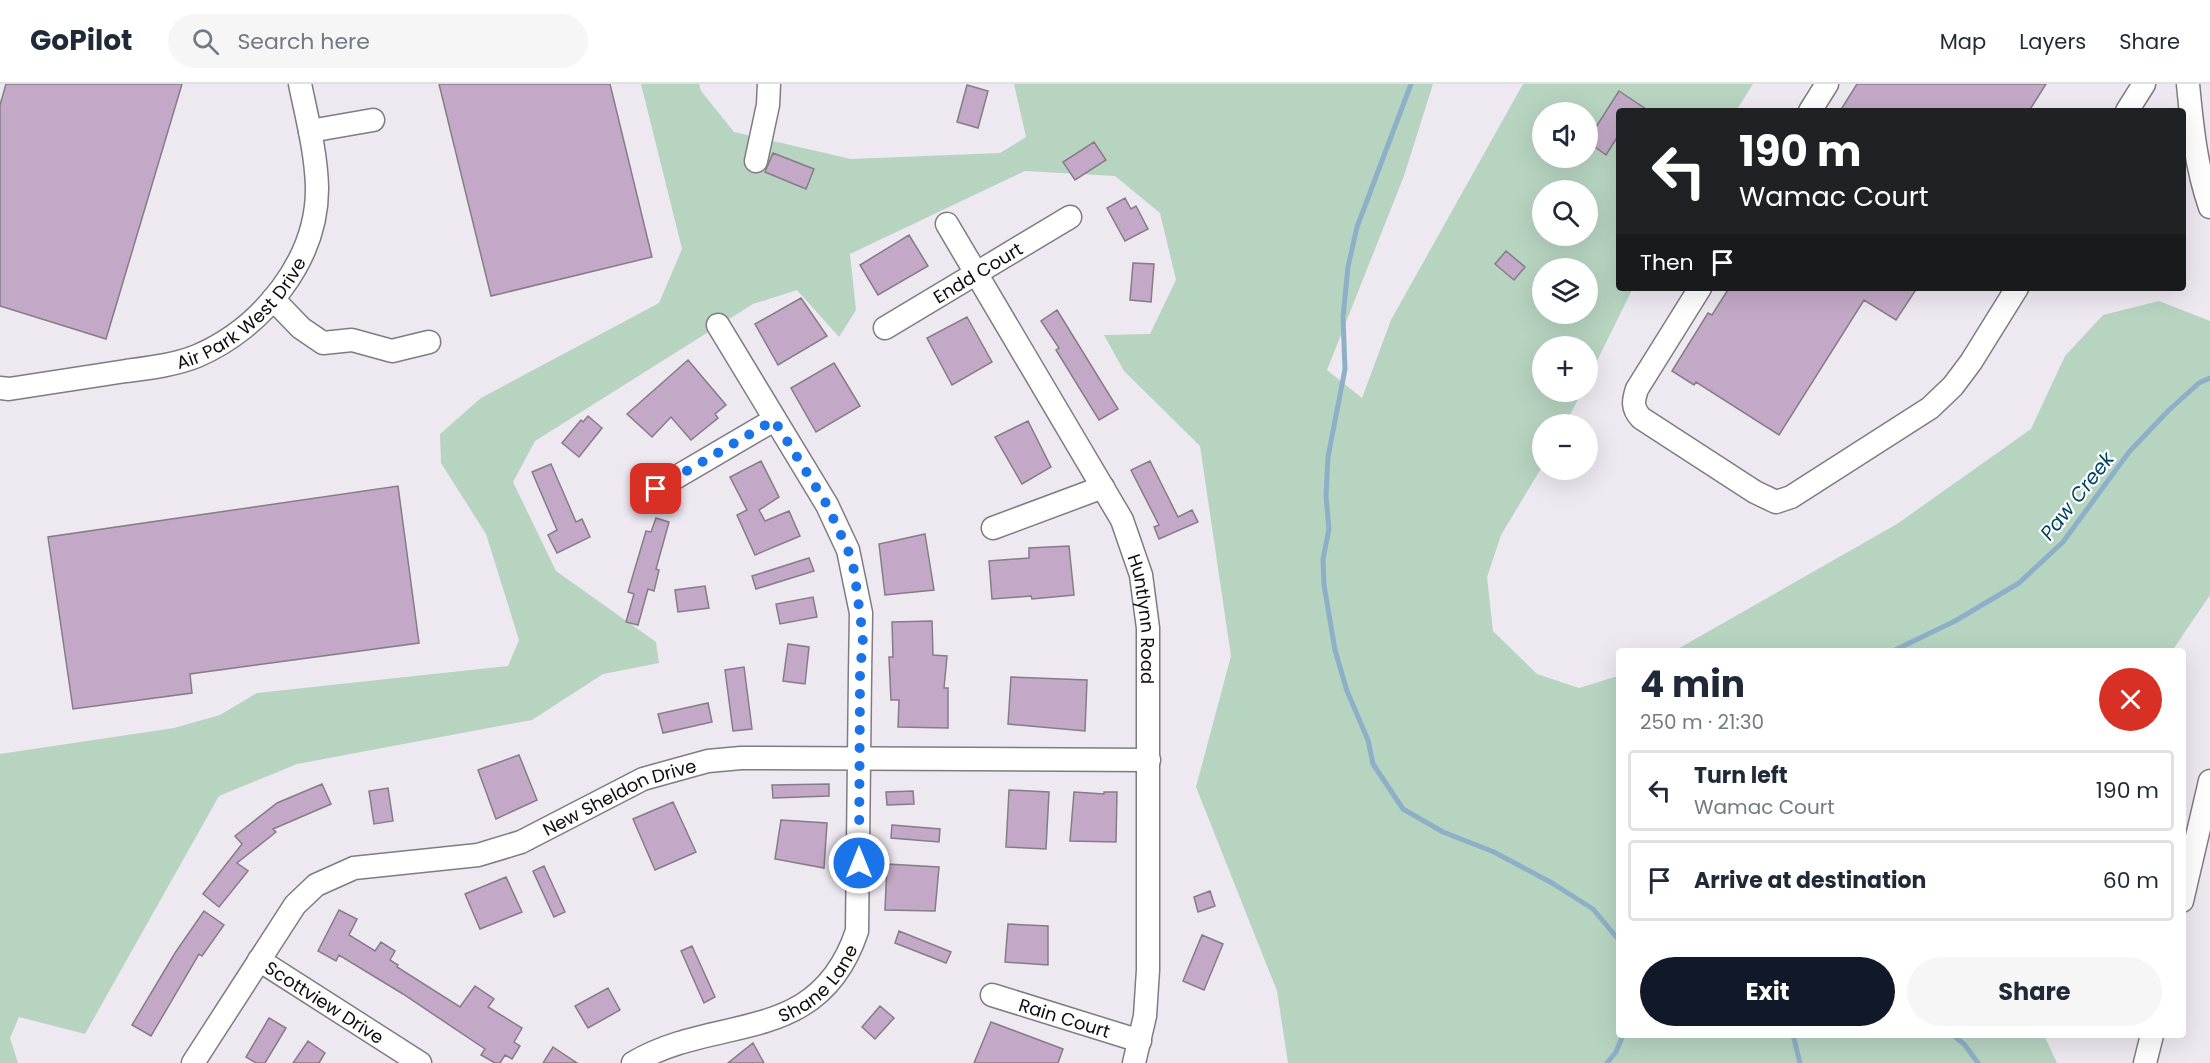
<!DOCTYPE html>
<html lang="en">
<head>
<meta charset="utf-8">
<style>
  :root { --surface:#fff; --page:#f6f6f7; --text:#1f2937; --muted:#747a83; --line:#e0e1e3; --accent:#111827 }
  body { margin:0; font-family:Poppins,sans-serif; background:var(--page); color:var(--text); height:100vh; display:flex; flex-direction:column; font-size:22px; white-space:nowrap }
  * { box-sizing:border-box; margin:0 }
  p { font-size:20px; color:var(--muted) }
  .icon { flex:none; width:33px; height:33px; fill:none; stroke:currentColor; stroke-width:2; stroke-linecap:round; stroke-linejoin:round }
  .map { position:relative; flex:1; overflow:hidden }
  .drawer { position:absolute; left:1616px; top:564px; width:570px; height:390px; display:flex; flex-direction:column; background:var(--surface); border-radius:6px; box-shadow:0 6px 24px #0002 }
  .drawer>* { flex:none }
  .top-card { position:absolute; left:1616px; top:24px; width:570px; height:183px; border-radius:6px; box-shadow:0 6px 24px #0002; background:#202124; color:#fff; overflow:hidden }
  .controls { position:absolute; left:1532px; top:18px; display:grid; gap:12px }
  .controls a { display:grid; place-items:center; width:66px; height:66px; border-radius:50%; background:var(--surface); box-shadow:0 6px 24px #0002; font-size:30px }
  .pin { position:absolute; display:grid; place-items:center; width:51px; height:51px; color:#fff; margin:-26px; border-radius:12px; box-shadow:0 3px 9px #0006 }
  .me { position:absolute; width:66px; margin:-33px; rotate:0deg; stroke-linejoin:round; filter:drop-shadow(0 0 4px #0008) }
  .turn { display:flex; align-items:center; gap:21px; height:126px; padding:0 24px; font-size:27px }
  .turn .icon { width:78px; height:78px; stroke-width:2.5 }
  .turn b { display:block; font-size:42px; line-height:51px }
  .then { display:flex; align-items:center; height:57px; padding:0 24px; background:#0003; gap:12px; font-size:22px }
  .round { display:grid; place-items:center; flex:none; width:63px; height:63px; border-radius:32px; background:var(--page) }
  .summary { display:flex; align-items:center; justify-content:space-between; height:102px; padding:0 24px }
  h1 { font-size:36px; font-weight:700; line-height:45px }
  .cta { display:flex; gap:12px; margin-top:auto; padding:12px 24px }
  .cta a { flex:1; height:69px; border-radius:36px; background:var(--accent); color:#fff; font-size:24px; font-weight:700; line-height:69px; text-align:center }
  .cta a+a { background:var(--page); color:var(--text) }
  ul { padding:0; list-style:none }
  li { display:flex; align-items:center; gap:18px; height:81px; margin:0 12px 9px; padding:0 12px; border:3px solid var(--line); border-radius:6px }
  li div { flex:1 }
  li b { display:block; font-size:22px }
  li em { font-style:normal }
  header { display:flex; align-items:center; gap:36px; box-sizing:border-box; height:84px; padding:0 30px; background:var(--surface); border-bottom:2px solid var(--line) }
  header strong { font-size:28px }
  nav { display:flex; gap:33px; margin-inline-start:auto; font-size:21px }
  .search { width:420px; height:54px; background:var(--page); display:flex; align-items:center; gap:15px; box-sizing:border-box; padding:0 21px; border-radius:33px; color:var(--muted); font-size:22px }
  .map>svg:first-child { display:block }
  .green { fill:#b7d4c1; fill-rule:evenodd }
  .lines { fill:none; stroke-linecap:round; stroke-linejoin:round }
  .stream { stroke:#8db0c8; stroke-width:5 }
  .building { fill:#c3a9c7; stroke:#847d85; stroke-width:1.5 }
  .minor-casing { stroke:#807b83; stroke-width:25 }
  .minor { stroke:#fff; stroke-width:22 }
  .route { stroke:#1a73e8; stroke-width:10; stroke-dasharray:0 18 }
  .labels { text-anchor:middle; dominant-baseline:central; stroke-width:4.5; stroke-linejoin:round; paint-order:stroke }
  .street-label { font-size:18px; fill:#0e0c0e; stroke:#fff }
  .water-label { font-size:20px; font-style:italic; fill:#004464; stroke:#fff }
</style>
</head>
<body>
<header>
<strong>GoPilot</strong>
<div class="search"><svg class="icon" aria-label="search" viewBox="0 0 24 24"><circle cx="10" cy="10" r="6"/><path d="M15 15l6 6"/></svg>Search here</div>
<nav><a>Map</a><a>Layers</a><a>Share</a></nav>
</header>
<div class="map">
<svg width="2210" height="979" viewBox="0 0 2210 979">
  <rect width="100%" height="100%" fill="#eee8f1"/>
  <!-- green -->
  <path class="green" d="M 641,0 L 699,0 L 701,7 L 734,48 L 851,75 L 1000,69 L 1026,53 L 1014,0 L 1433,0 L 1404,92 L 1327,286 L 1362,314 L 1391,236 L 1523,0 L 1753,0 L 1736,27 L 1618,27 L 1618,204 L 1633,204 L 1587,297 L 1587,262 L 1542,262 L 1542,308 L 1582,308 L 1565,340 L 1542,340 L 1542,383 L 1501,451 L 1487,493 L 1493,547 L 1537,590 L 1579,604 L 1618,592 L 1618,951 L 2044,951 L 2057,979 L 1288,979 L 1277,907 L 1196,703 L 1231,572 L 1200,362 L 1124,287 L 1104,251 L 1150,250 L 1176,196 L 1160,129 L 1115,92 L 1025,87 L 850,170 L 856,226 L 839,253 L 797,206 L 753,220 L 535,357 L 513,398 L 556,487 L 656,558 L 659,579 L 603,590 L 532,636 L 297,680 L 219,712 L 85,950 L 19,933 L 10,954 L 18,979 L 0,979 L 0,670 L 174,644 L 220,631 L 257,609 L 508,582 L 519,556 L 486,450 L 441,379 L 440,350 L 481,314 L 659,219 L 682,165 ZM 1542,28 L 1587,28 L 1587,74 L 1542,74 ZM 1542,106 L 1587,106 L 1587,152 L 1542,152 ZM 1542,184 L 1587,184 L 1587,230 L 1542,230 Z
    M 2159,217 L 2210,237 L 2210,511 L 2172,567 L 1674,567 L 1897,440 L 2031,345 L 2065,272 L 2103,231 Z"/>
  <g class="lines">
    <!-- stream -->
    <path class="stream" d="M 1411,0 L 1357,143 L 1348,183 L 1343,233 L 1345,285 L 1328,373 L 1326,412 L 1329,445 L 1323,475 L 1324,501 L 1335,566 L 1347,607 L 1368,656 L 1373,680 L 1403,725 L 1443,748 L 1494,768 L 1552,799 L 1593,825 L 1618,855
      M 1893,567 L 1955,537 L 2019,499 L 2063,458 L 2129,368 L 2169,326 L 2199,299 L 2210,294
      M 1793,951 L 1800,979
      M 1953,951 L 1964,960 L 1978,979
      M 1607,979 L 1616,968 L 1623,951"/>
  </g>
  <!-- building -->
  <path class="building" d="M 6,0 L 182,0 L 106,255 L 0,222 L 0,21 Z
    M 439,0 L 610,0 L 652,173 L 491,212 Z
    M 1857,0 L 2046,0 L 2029,27 L 1840,27 Z
    M 967,1 L 988,7 L 978,44 L 957,38 Z
    M 1619,7 L 1649,27 L 1618,27 L 1618,52 L 1606,71 L 1587,57 Z
    M 1094,58 L 1106,76 L 1075,96 L 1063,78 Z
    M 773,69 L 814,85 L 806,105 L 765,88 Z
    M 1125,114 L 1131,125 L 1136,122 L 1148,145 L 1125,157 L 1107,124 Z
    M 909,151 L 928,182 L 878,211 L 860,181 Z
    M 1506,167 L 1525,183 L 1514,196 L 1495,180 Z
    M 1133,179 L 1154,180 L 1151,218 L 1130,216 Z
    M 1729,204 L 1917,204 L 1896,236 L 1864,216 L 1779,351 L 1696,298 L 1694,301 L 1672,287 L 1708,229 L 1712,231 Z
    M 801,214 L 827,252 L 778,281 L 755,240 Z
    M 1057,226 L 1118,325 L 1099,336 L 1056,266 L 1059,264 L 1041,237 Z
    M 967,233 L 992,278 L 952,301 L 927,254 Z
    M 688,276 L 726,321 L 715,330 L 718,334 L 691,356 L 671,333 L 652,353 L 627,330 Z
    M 834,279 L 860,322 L 816,348 L 791,304 Z
    M 588,332 L 602,344 L 579,373 L 562,359 L 581,336 L 583,338 Z
    M 1028,337 L 1051,383 L 1022,400 L 995,353 Z
    M 761,377 L 779,413 L 759,426 L 765,437 L 789,427 L 800,452 L 755,471 L 737,431 L 747,426 L 730,393 Z
    M 1150,377 L 1178,433 L 1192,426 L 1198,438 L 1159,455 L 1154,443 L 1159,441 L 1131,386 Z
    M 551,380 L 576,438 L 582,435 L 590,453 L 557,469 L 548,451 L 557,446 L 532,388 Z
    M 398,402 L 419,559 L 190,590 L 192,609 L 73,625 L 48,453 Z
    M 656,434 L 669,438 L 656,485 L 659,486 L 654,507 L 648,505 L 638,541 L 626,538 L 634,510 L 628,508 L 646,447 L 651,448 Z
    M 925,450 L 934,506 L 885,511 L 879,460 Z
    M 1069,462 L 1074,511 L 1032,515 L 1031,512 L 992,515 L 989,477 L 1029,474 L 1029,464 Z
    M 809,474 L 814,487 L 756,505 L 752,492 Z
    M 705,502 L 709,524 L 678,528 L 675,506 Z
    M 813,513 L 817,533 L 780,540 L 776,520 Z
    M 932,537 L 933,571 L 947,572 L 944,604 L 948,604 L 948,644 L 898,643 L 899,616 L 891,616 L 889,573 L 893,573 L 892,538 Z
    M 788,560 L 809,563 L 805,600 L 783,597 Z
    M 744,583 L 752,645 L 733,647 L 725,586 Z
    M 1011,593 L 1087,596 L 1085,647 L 1008,640 Z
    M 708,619 L 712,638 L 663,649 L 658,630 Z
    M 519,671 L 537,716 L 496,735 L 478,686 Z
    M 322,700 L 331,720 L 273,745 L 276,748 L 237,779 L 248,787 L 219,823 L 203,810 L 242,760 L 235,752 L 277,719 Z
    M 829,700 L 829,712 L 773,714 L 772,701 Z
    M 388,704 L 393,737 L 374,740 L 369,707 Z
    M 1009,706 L 1049,708 L 1046,765 L 1006,763 Z
    M 913,707 L 914,720 L 887,721 L 886,708 Z
    M 1074,708 L 1104,710 L 1104,708 L 1117,708 L 1116,758 L 1070,757 Z
    M 673,718 L 696,768 L 655,786 L 633,735 Z
    M 781,736 L 827,739 L 824,784 L 775,775 Z
    M 892,741 L 940,745 L 939,758 L 891,754 Z
    M 887,780 L 939,783 L 935,827 L 885,826 Z
    M 544,782 L 565,828 L 554,833 L 533,787 Z
    M 506,793 L 522,828 L 480,845 L 465,810 Z
    M 1210,807 L 1215,822 L 1198,828 L 1194,813 Z
    M 339,826 L 357,835 L 349,851 L 375,867 L 381,858 L 395,867 L 390,876 L 398,881 L 397,883 L 460,923 L 475,902 L 494,915 L 488,923 L 522,944 L 514,958 L 520,962 L 512,975 L 505,971 L 500,979 L 495,979 L 481,971 L 485,965 L 403,910 L 339,871 L 336,877 L 318,867 Z
    M 204,827 L 224,841 L 202,872 L 199,870 L 151,952 L 132,941 L 175,869 Z
    M 1008,840 L 1048,842 L 1048,881 L 1005,878 Z
    M 899,847 L 951,868 L 946,879 L 895,859 Z
    M 1202,851 L 1223,860 L 1204,906 L 1183,897 Z
    M 692,862 L 715,913 L 704,919 L 681,867 Z
    M 608,904 L 620,926 L 588,944 L 575,922 Z
    M 880,922 L 894,934 L 875,955 L 862,943 Z
    M 269,934 L 286,944 L 265,979 L 256,979 L 246,973 Z
    M 991,938 L 1063,965 L 1058,979 L 974,979 Z
    M 308,957 L 325,969 L 319,979 L 293,979 Z
    M 753,959 L 764,979 L 728,979 Z
    M 553,963 L 577,979 L 543,979 Z"/>
  <g class="lines">
    <defs>
      <g id="minor">
        <path d="M 2188,0 C 2192,42 2196,83 2210,123"/>
        <path d="M 1810,27 L 1827,0"/>
        <path d="M 2127,27 L 2144,0"/>
        <path d="M 310,47 L 373,36"/>
        <path d="M 756,77 L 768,21 L 769,0"/>
        <path id="s1" d="M 947,140 L 1122,436 L 1141,491 L 1148,544 L 1148,886 L 1145,932 L 1134,979"/>
        <path d="M 1700,204 L 1637,305 C 1633,317 1632,324 1641,334 L 1755,408 L 1776,418 L 1791,413 L 1930,324 L 1953,302 L 1971,278 L 2017,204"/>
        <path d="M 273,215 L 301,244 L 323,259 L 352,256 L 392,267 L 429,258"/>
        <path id="s2" d="M 885,244 L 1070,133"/>
        <path id="s3" d="M 0,304 L 9,305 C 48,299 87,293 126,287 C 149,284 175,281 197,272 C 262,244 318,176 317,103 C 316,68 307,34 300,0"/>
        <path d="M 656,405 L 774,336"/>
        <path d="M 993,444 L 1103,403"/>
        <path d="M 2182,817 L 2210,697"/>
        <path id="s4" d="M 259,876 L 420,979"/>
        <path id="s5" d="M 992,911 L 1140,957"/>
        <path id="s6" d="M 193,979 L 295,821 L 316,801 L 354,784 L 478,771 L 521,758 L 643,695 L 708,677 L 741,674 L 1149,676"/>
        <path id="s7" d="M 633,979 C 717,929 818,964 857,847 L 860,591 L 861,529 L 848,466 L 827,421 L 718,241"/>
        <path d="M 2145,979 L 2152,951"/>
      </g>
    </defs>
    <!-- minor casing -->
    <use href="#minor" class="minor-casing"/>
    <!-- minor -->
    <use href="#minor" class="minor"/>
  </g>
  <g class="lines">
    <!-- route -->
    <path class="route" d="M 656,405 L 774,336 L 827,421 L 848,466 L 854,486 L 863,553 L 860,591 L 859,779"/>
  </g>
  <g class="labels">
    <!-- street labels -->
    <g class="street-label">
      <text stroke="none"><textPath href="#s2" startOffset="108">Endd Court</textPath></text>
      <text stroke="none"><textPath href="#s3" startOffset="262">Air Park West Drive</textPath></text>
      <text stroke="none"><textPath href="#s1" startOffset="446">Huntlynn Road</textPath></text>
      <text stroke="none"><textPath href="#s6" startOffset="537">New Sheldon Drive</textPath></text>
      <text stroke="none"><textPath href="#s7" startOffset="206">Shane Lane</textPath></text>
      <text stroke="none"><textPath href="#s4" startOffset="78">Scottview Drive</textPath></text>
      <text stroke="none"><textPath href="#s5" startOffset="76">Rain Court</textPath></text>
    </g>
    <!-- water labels -->
    <g class="water-label">
      <text transform="translate(2077 412) rotate(-52)">Paw Creek</text>
    </g>
  </g>
</svg>
<div class="controls">
<a><svg class="icon" aria-label="sound" viewBox="0 0 24 24"><path d="M4 9h4l5-4v14l-5-4H4zM17 9q2 3 0 6"/></svg></a>
<a><svg class="icon" aria-label="search" viewBox="0 0 24 24"><circle cx="10" cy="10" r="6"/><path d="M15 15l6 6"/></svg></a>
<a><svg class="icon" aria-label="layers" viewBox="0 0 24 24"><path d="M12 4l9 5-9 5-9-5zM3 14l9 5 9-5"/></svg></a>
<a>+</a>
<a>−</a>
</div>
<div class="pin" style="left:656px;top:405px;background:#d93025"><svg class="icon" aria-label="arrive" viewBox="0 0 24 24"><path d="M6 21V4h12l-3 4 3 4H6"/></svg></div>
<svg class="me" style="left:859px;top:779px" viewBox="-20 -20 40 40"><circle r="17" fill="#1a73e8" stroke="#fff" stroke-width="3"/><path d="M0-11L8 9 0 5-8 9z" fill="#fff"/></svg>
<div class="top-card">
<div class="turn"><svg class="icon" aria-label="left" viewBox="0 0 24 24"><path d="M17 20v-9H6M10 6l-5 5 5 5"/></svg><div><b>190 m</b>Wamac Court</div></div>
<div class="then">Then<svg class="icon" aria-label="arrive" viewBox="0 0 24 24"><path d="M6 21V4h12l-3 4 3 4H6"/></svg></div>
</div>
<section class="drawer">
<div class="summary"><div><h1>4 min</h1><p>250 m · 21:30</p></div><a class="round" style="background:#d93025;color:#fff"><svg class="icon" aria-label="close" viewBox="0 0 24 24"><path d="M6 6l12 12M18 6L6 18"/></svg></a></div>
<ul>
<li><svg class="icon" aria-label="left" viewBox="0 0 24 24"><path d="M17 20v-9H6M10 6l-5 5 5 5"/></svg><div><b>Turn left</b><p>Wamac Court</p></div><em>190 m</em></li>
<li><svg class="icon" aria-label="arrive" viewBox="0 0 24 24"><path d="M6 21V4h12l-3 4 3 4H6"/></svg><div><b>Arrive at destination</b></div><em>60 m</em></li>
</ul>
<div class="cta"><a>Exit</a><a>Share</a></div>
</section>
</div>
</body>
</html>
